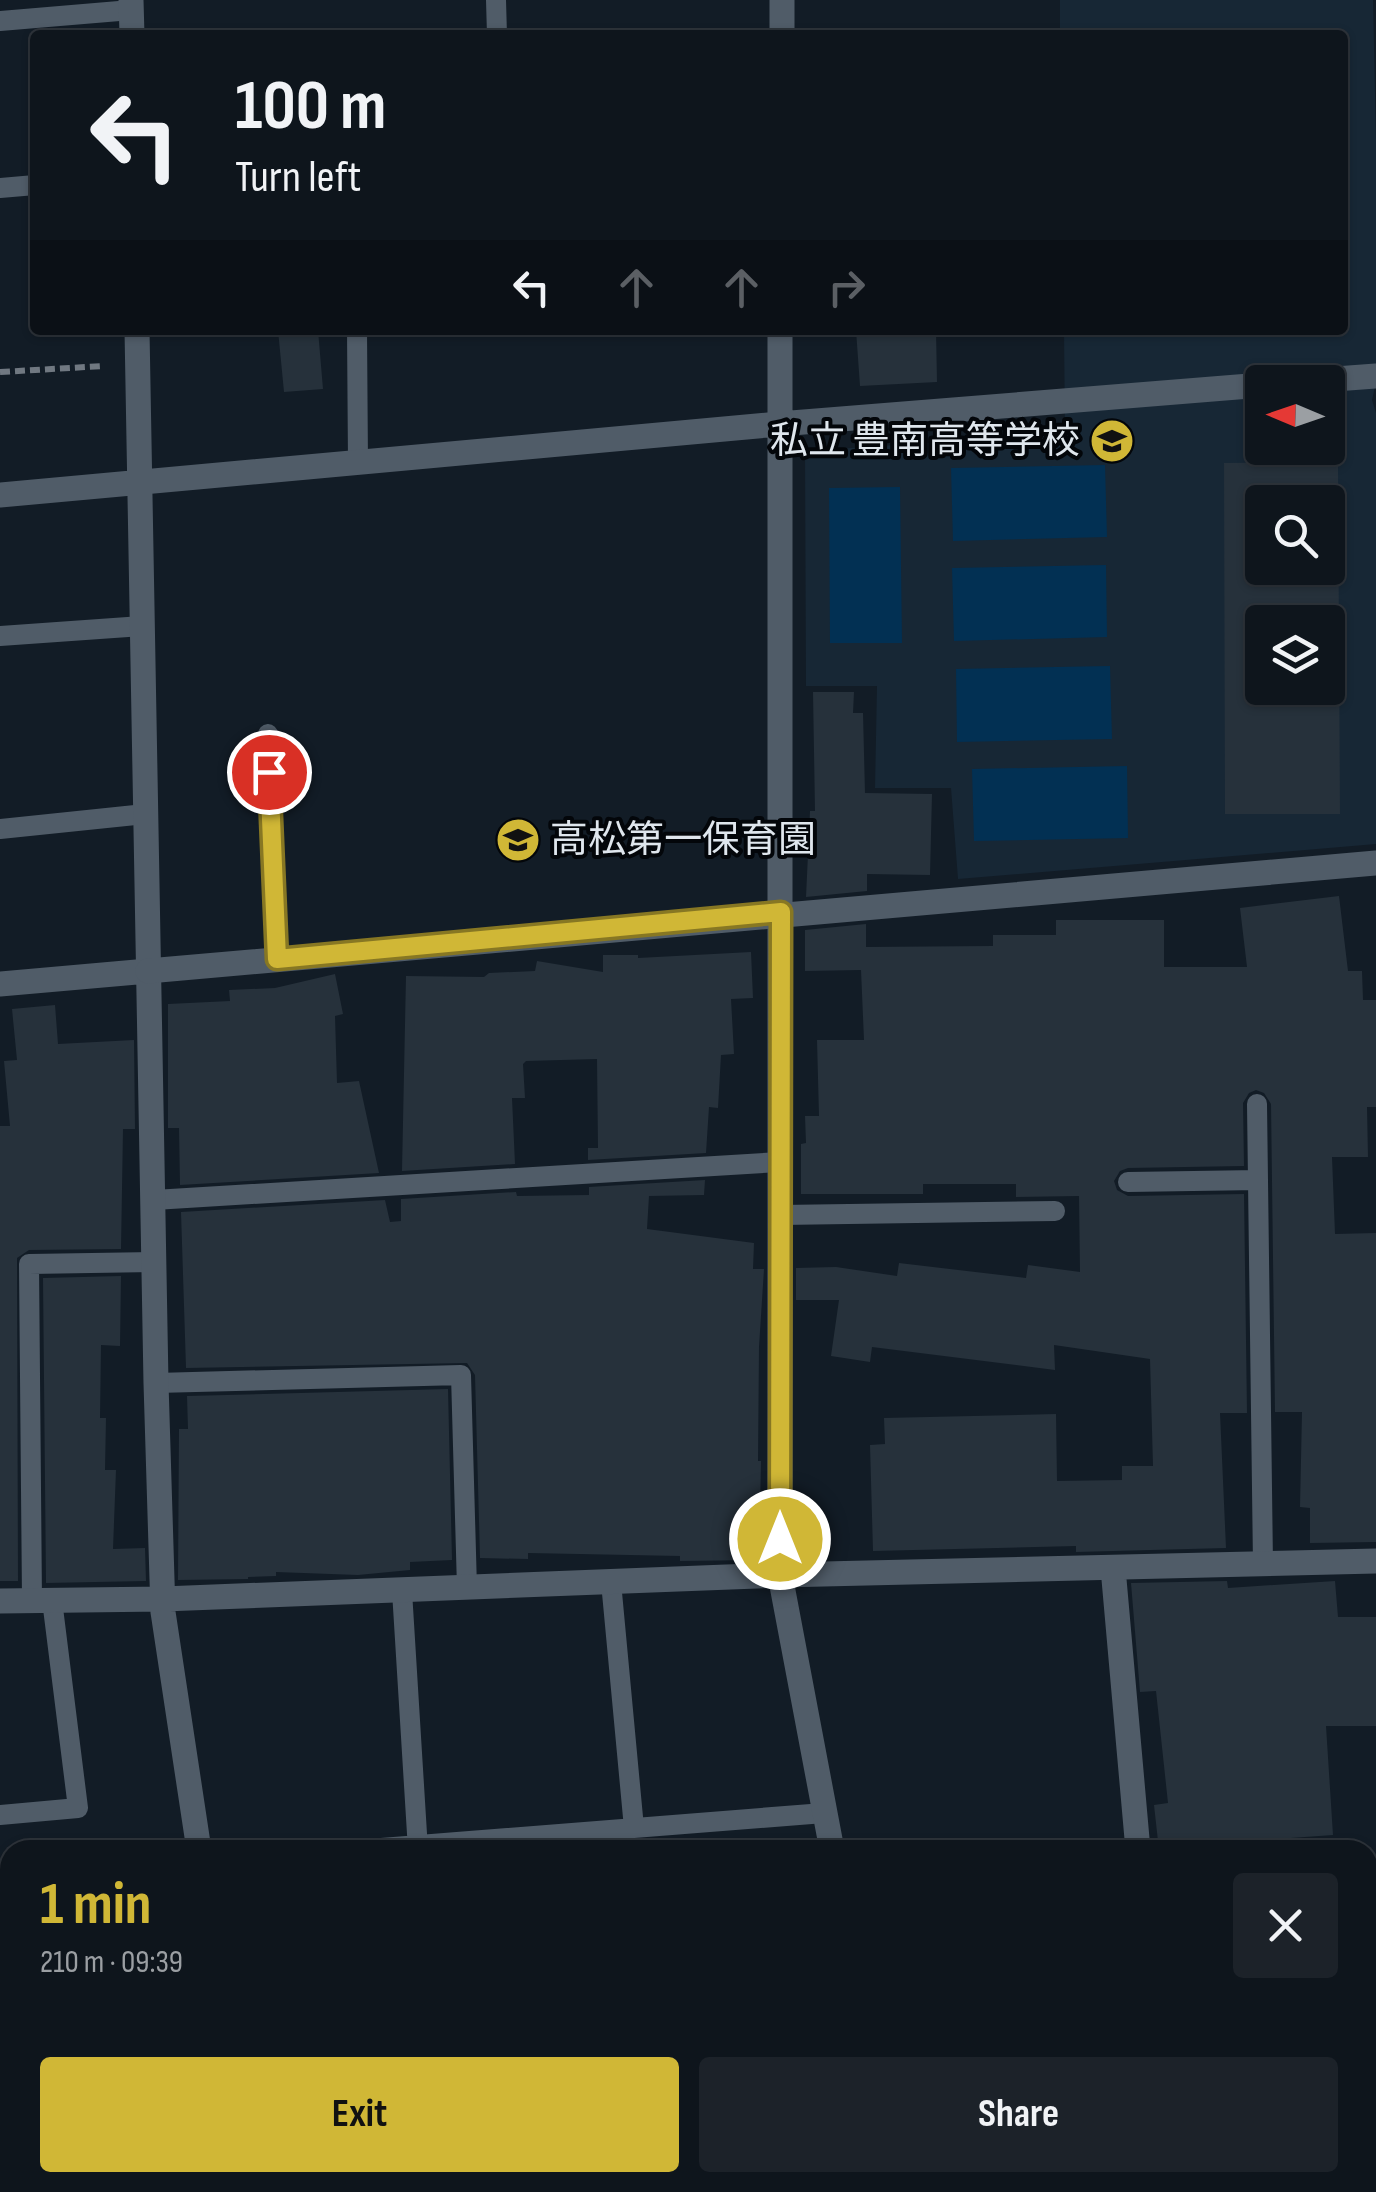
<!DOCTYPE html>
<html lang="en">
<head>
<meta charset="utf-8">
<style>
  :root { --surface:#0e151c; --page:#1c2229; --text:#f1f3f6; --muted:#9b9fa3; --line:#2e343b; --accent:#d0b736 }
  body { margin:0; font-family:"Sofia Sans Condensed","Noto Sans JP",sans-serif; background:var(--page); color:var(--text); height:100vh; display:flex; flex-direction:column; font-size:38px; white-space:nowrap }
  * { box-sizing:border-box; margin:0 }
  p { font-size:32px; color:var(--muted) }
  .icon { flex:none; width:55px; height:55px; fill:none; stroke:currentColor; stroke-width:2; stroke-linecap:round; stroke-linejoin:round }
  .map { position:relative; flex:1; overflow:hidden }
  .drawer { position:absolute; left:0px; top:1840px; width:1378px; height:352px; display:flex; flex-direction:column; background:var(--surface); border-radius:30px 30px 0 0; box-shadow:0 2px 8px #0004,0 0 0 2px var(--line) }
  .drawer>* { flex:none }
  .guide { position:absolute; left:30px; top:30px; width:1318px; height:305px; border-radius:10px; box-shadow:0 2px 8px #0004,0 0 0 2px var(--line); background:#0e151c; color:var(--text); overflow:hidden }
  .needle { width:65px; rotate:272deg }
  .buttons { position:absolute; left:1245px; top:365px; display:grid; gap:20px }
  .buttons a { display:grid; place-items:center; width:100px; height:100px; border-radius:10px; background:var(--surface); box-shadow:0 2px 8px #0004,0 0 0 2px var(--line); font-size:50px }
  .pin { position:absolute; display:grid; place-items:center; width:85px; height:85px; color:#fff; margin:-42px; border:5px solid #fff; border-radius:50%; box-shadow:0 2px 10px #0007 }
  .me { position:absolute; width:110px; margin:-55px; rotate:0deg; stroke-linejoin:round; filter:drop-shadow(0 0 8px #0008) }
  .turn { display:flex; align-items:center; gap:35px; height:210px; padding:0 40px; font-size:45px }
  .turn .icon { width:130px; height:130px; stroke-width:2.5 }
  .turn b { display:block; font-size:70px; line-height:85px }
  .lanes { display:flex; align-items:center; height:95px; padding:0 40px; background:#0003; justify-content:center; gap:50px; direction:ltr }
  .lanes .off { opacity:.35 }
  .round { display:grid; place-items:center; flex:none; width:105px; height:105px; border-radius:10px; background:var(--page) }
  .headline { display:flex; align-items:center; justify-content:space-between; height:170px; padding:0 40px }
  h1 { font-size:60px; font-weight:700; line-height:75px; color:var(--accent) }
  .button { display:flex; gap:20px; margin-top:auto; padding:20px 40px }
  .button a { flex:1; height:115px; border-radius:10px; background:var(--accent); color:#111; font-size:40px; font-weight:700; line-height:115px; text-align:center }
  .button a+a { background:var(--page); color:var(--text) }
  .map>svg:first-child { display:block }
  .built { fill:#172735; fill-rule:evenodd }
  .green { fill:#023053 }
  .building { fill:#26313b; fill-rule:evenodd }
  .lines { fill:none; stroke-linecap:round; stroke-linejoin:round }
  .path { stroke:#707881; stroke-width:6; stroke-dasharray:10 5; stroke-linecap:butt }
  .service { stroke:#505c68; stroke-width:20 }
  .minor { stroke:#505c68; stroke-width:25 }
  .tertiary { stroke:#505c68; stroke-width:25 }
  .route-casing { stroke:#877723; stroke-width:25 }
  .route { stroke:#d0b736; stroke-width:18 }
  .labels { text-anchor:middle; dominant-baseline:central; stroke-width:8; stroke-linejoin:round; paint-order:stroke }
  .poi-label { font-size:38px; fill:#dfe6ed; stroke:#03060a; text-anchor:end }
</style>
</head>
<body>
<div class="map">
<svg width="1376" height="2192" viewBox="0 0 1376 2192">
  <rect width="100%" height="100%" fill="#121c26"/>
  <!-- built -->
  <path class="built" d="M 1060,0 L 1373,0 L 1376,139 L 1376,382 L 1372,400 L 1376,413 L 1376,844 L 958,879 L 951,788 L 875,788 L 877,686 L 806,686 L 805,451 L 1065,434 L 1064,330 L 1342,330 L 1342,35 L 1060,35 ZM 1262,382 L 1328,382 L 1328,448 L 1262,448 ZM 1262,502 L 1328,502 L 1328,568 L 1262,568 ZM 1262,622 L 1328,622 L 1328,688 L 1262,688 Z"/>
  <!-- green -->
  <path class="green" d="M 1105,465 L 1107,537 L 953,541 L 951,468 Z
    M 900,487 L 902,643 L 830,643 L 829,488 Z
    M 1106,565 L 1107,637 L 954,641 L 952,568 Z
    M 1110,666 L 1112,739 L 957,742 L 956,669 Z
    M 1127,766 L 1128,838 L 974,841 L 972,769 Z"/>
  <!-- building -->
  <path class="building" d="M 278,330 L 318,330 L 323,389 L 284,392 Z
    M 856,330 L 936,330 L 937,382 L 860,386 Z
    M 1338,462 L 1340,814 L 1225,814 L 1224,463 ZM 1262,502 L 1328,502 L 1328,568 L 1262,568 ZM 1262,622 L 1328,622 L 1328,688 L 1262,688 Z
    M 813,692 L 854,692 L 853,713 L 863,713 L 865,793 L 932,794 L 930,875 L 867,874 L 867,891 L 806,897 L 810,811 L 815,811 Z
    M 1339,896 L 1348,971 L 1362,971 L 1363,1000 L 1376,1000 L 1376,1107 L 1367,1107 L 1368,1157 L 1332,1157 L 1335,1234 L 1376,1233 L 1376,1542 L 1310,1543 L 1310,1508 L 1300,1507 L 1302,1412 L 1275,1412 L 1271,1104 L 1264,1093 L 1256,1090 L 1249,1093 L 1243,1103 L 1244,1166 L 1128,1168 L 1120,1171 L 1114,1181 L 1117,1190 L 1128,1196 L 1244,1194 L 1247,1413 L 1220,1413 L 1226,1548 L 1076,1552 L 1076,1546 L 873,1551 L 870,1445 L 885,1444 L 884,1418 L 1056,1414 L 1057,1481 L 1122,1480 L 1122,1466 L 1153,1466 L 1150,1359 L 1054,1345 L 1055,1370 L 872,1347 L 870,1362 L 831,1356 L 839,1300 L 796,1300 L 796,1268 L 836,1267 L 897,1276 L 899,1263 L 1026,1278 L 1028,1265 L 1080,1272 L 1079,1196 L 1016,1197 L 1016,1184 L 923,1184 L 923,1194 L 801,1194 L 801,1144 L 806,1143 L 805,1116 L 819,1116 L 817,1040 L 864,1040 L 861,970 L 805,971 L 805,930 L 866,924 L 866,947 L 993,946 L 993,935 L 1056,935 L 1056,920 L 1164,920 L 1164,967 L 1247,967 L 1240,908 Z
    M 751,952 L 753,998 L 731,999 L 734,1054 L 721,1055 L 718,1108 L 709,1107 L 706,1153 L 588,1160 L 588,1148 L 598,1148 L 597,1059 L 526,1061 L 523,1064 L 525,1098 L 512,1098 L 515,1164 L 402,1171 L 406,976 L 484,977 L 489,973 L 535,971 L 537,961 L 603,972 L 603,955 L 638,955 L 638,958 Z
    M 335,974 L 343,1014 L 335,1016 L 337,1083 L 359,1081 L 379,1173 L 180,1185 L 179,1128 L 168,1128 L 168,1004 L 230,1001 L 229,990 L 275,988 Z
    M 55,1005 L 58,1044 L 134,1040 L 135,1129 L 123,1129 L 121,1249 L 29,1250 L 17,1258 L 18,1581 L 0,1581 L 0,1126 L 10,1126 L 4,1061 L 17,1060 L 12,1009 Z
    M 705,1180 L 704,1195 L 649,1196 L 647,1229 L 754,1243 L 753,1269 L 764,1269 L 759,1347 L 758,1461 L 761,1461 L 759,1560 L 680,1561 L 680,1556 L 528,1553 L 528,1559 L 480,1558 L 475,1375 L 467,1363 L 186,1368 L 181,1212 L 385,1200 L 390,1222 L 401,1221 L 401,1199 L 516,1192 L 517,1196 L 589,1195 L 589,1187 Z
    M 121,1276 L 120,1346 L 101,1345 L 100,1418 L 106,1418 L 105,1470 L 116,1470 L 113,1549 L 145,1548 L 146,1581 L 46,1583 L 43,1278 Z
    M 448,1389 L 452,1560 L 410,1562 L 410,1570 L 358,1575 L 276,1572 L 276,1576 L 248,1577 L 248,1579 L 178,1580 L 179,1429 L 188,1429 L 187,1396 Z
    M 1227,1581 L 1228,1588 L 1335,1581 L 1338,1617 L 1376,1617 L 1376,1726 L 1326,1726 L 1333,1835 L 1277,1839 L 1278,1850 L 1159,1850 L 1154,1805 L 1168,1803 L 1156,1691 L 1140,1692 L 1131,1583 Z"/>
  <g class="lines">
    <!-- path -->
    <path class="path" d="M 0,372 L 104,366"/>
    <!-- service -->
    <path class="service" d="M 496,0 L 497,35
      M 0,21 L 131,10
      M 0,188 L 35,185
      M 357,330 L 358,464
      M 0,636 L 142,626
      M 268,734 L 277,959
      M 0,829 L 145,814
      M 1257,1104 L 1263,1565
      M 1128,1182 L 1258,1180
      M 154,1200 L 780,1162
      M 781,1215 L 1055,1211
      M 156,1383 L 461,1375 L 467,1588
      M 611,1582 L 634,1828
      M 402,1591 L 418,1850
      M 32,1601 L 29,1264 L 154,1262
      M 0,1815 L 78,1808 L 52,1600
      M 356,1850 L 824,1813
      M 2,1993 L 10,2040
      M 34,2182 L 36,2192
      M 463,2182 L 465,2192
      M 612,2182 L 613,2192"/>
    <!-- minor -->
    <path class="minor" d="M 131,0 L 132,35
      M 782,35 L 782,0
      M 137,330 L 156,1383 L 163,1612 L 199,1850
      M 780,330 L 780,1575 L 832,1850
      M 1295,382 L 1376,376
      M 0,495 L 779,424 L 1262,385
      M 0,984 L 148,971
      M 1113,1568 L 1138,1850
      M 0,1601 L 163,1599 L 780,1575 L 1376,1561
      M 0,1993 L 10,1992
      M 250,2182 L 252,2192
      M 904,2182 L 906,2192
      M 1170,2182 L 1171,2192"/>
    <!-- tertiary -->
    <path class="tertiary" d="M 148,971 L 1376,863"/>
  </g>
  <g class="lines">
    <defs>
      <path id="route" d="M 269,772 L 277,959 L 781,912 L 780,1539"/>
    </defs>
    <!-- route casing -->
    <use href="#route" class="route-casing"/>
    <!-- route -->
    <use href="#route" class="route"/>
  </g>
  <!-- icons -->
  <defs>
    <symbol id="school-disc" viewBox="-11 -11 22 22"><circle r="9.5" fill="#d0b736" stroke="#03060a"/><path d="M0-5L7-2L0 1L-7-2ZM-4 1L0 2.5L4 1V4Q0 6-4 4Z" fill="#111"/></symbol>
  </defs>
  <g fill-rule="evenodd">
    <use href="#school-disc" x="1087" y="416" width="50" height="50"/>
    <use href="#school-disc" x="493" y="815" width="50" height="50"/>
  </g>
  <g class="labels">
    <!-- poi labels -->
    <g class="poi-label">
      <text x="1080" y="441">私立 豊南高等学校</text>
      <text x="550" y="840" text-anchor="start">高松第一保育園</text>
    </g>
  </g>
</svg>
<div class="buttons">
<a><svg class="needle" viewBox="-14 -14 28 28"><path d="M0-13l5 13h-10z" fill="#e53935"/><path d="M0 13l5-13h-10z" fill="#9b9fa3"/></svg></a>
<a><svg class="icon" aria-label="search" viewBox="0 0 24 24"><circle cx="10" cy="10" r="6"/><path d="M15 15l6 6"/></svg></a>
<a><svg class="icon" aria-label="layers" viewBox="0 0 24 24"><path d="M12 4l9 5-9 5-9-5zM3 14l9 5 9-5"/></svg></a>
</div>
<div class="pin" style="left:269px;top:772px;background:#d93025"><svg class="icon" aria-label="arrive" viewBox="0 0 24 24"><path d="M6 21V4h12l-3 4 3 4H6"/></svg></div>
<svg class="me" style="left:780px;top:1539px" viewBox="-20 -20 40 40"><circle r="17" fill="#d0b736" stroke="#fff" stroke-width="3"/><path d="M0-11L8 9 0 5-8 9z" fill="#fff"/></svg>
<div class="guide">
<div class="turn"><svg class="icon" aria-label="left" viewBox="0 0 24 24"><path d="M17 20v-9H6M10 6l-5 5 5 5"/></svg><div><b>100 m</b>Turn left</div></div>
<div class="lanes"><svg class="icon" aria-label="left" viewBox="0 0 24 24"><path d="M17 20v-9H6M10 6l-5 5 5 5"/></svg><svg class="icon off" aria-label="ahead" viewBox="0 0 24 24"><path d="M12 20V5M6 11l6-6 6 6"/></svg><svg class="icon off" aria-label="ahead" viewBox="0 0 24 24"><path d="M12 20V5M6 11l6-6 6 6"/></svg><svg class="icon off" aria-label="right" viewBox="0 0 24 24"><path d="M7 20v-9h11M14 6l5 5-5 5"/></svg></div>
</div>
<section class="drawer">
<div class="headline"><div><h1>1 min</h1><p>210 m · 09:39</p></div><a class="round"><svg class="icon" aria-label="close" viewBox="0 0 24 24"><path d="M6 6l12 12M18 6L6 18"/></svg></a></div>
<div class="button"><a>Exit</a><a>Share</a></div>
</section>
</div>
</body>
</html>
